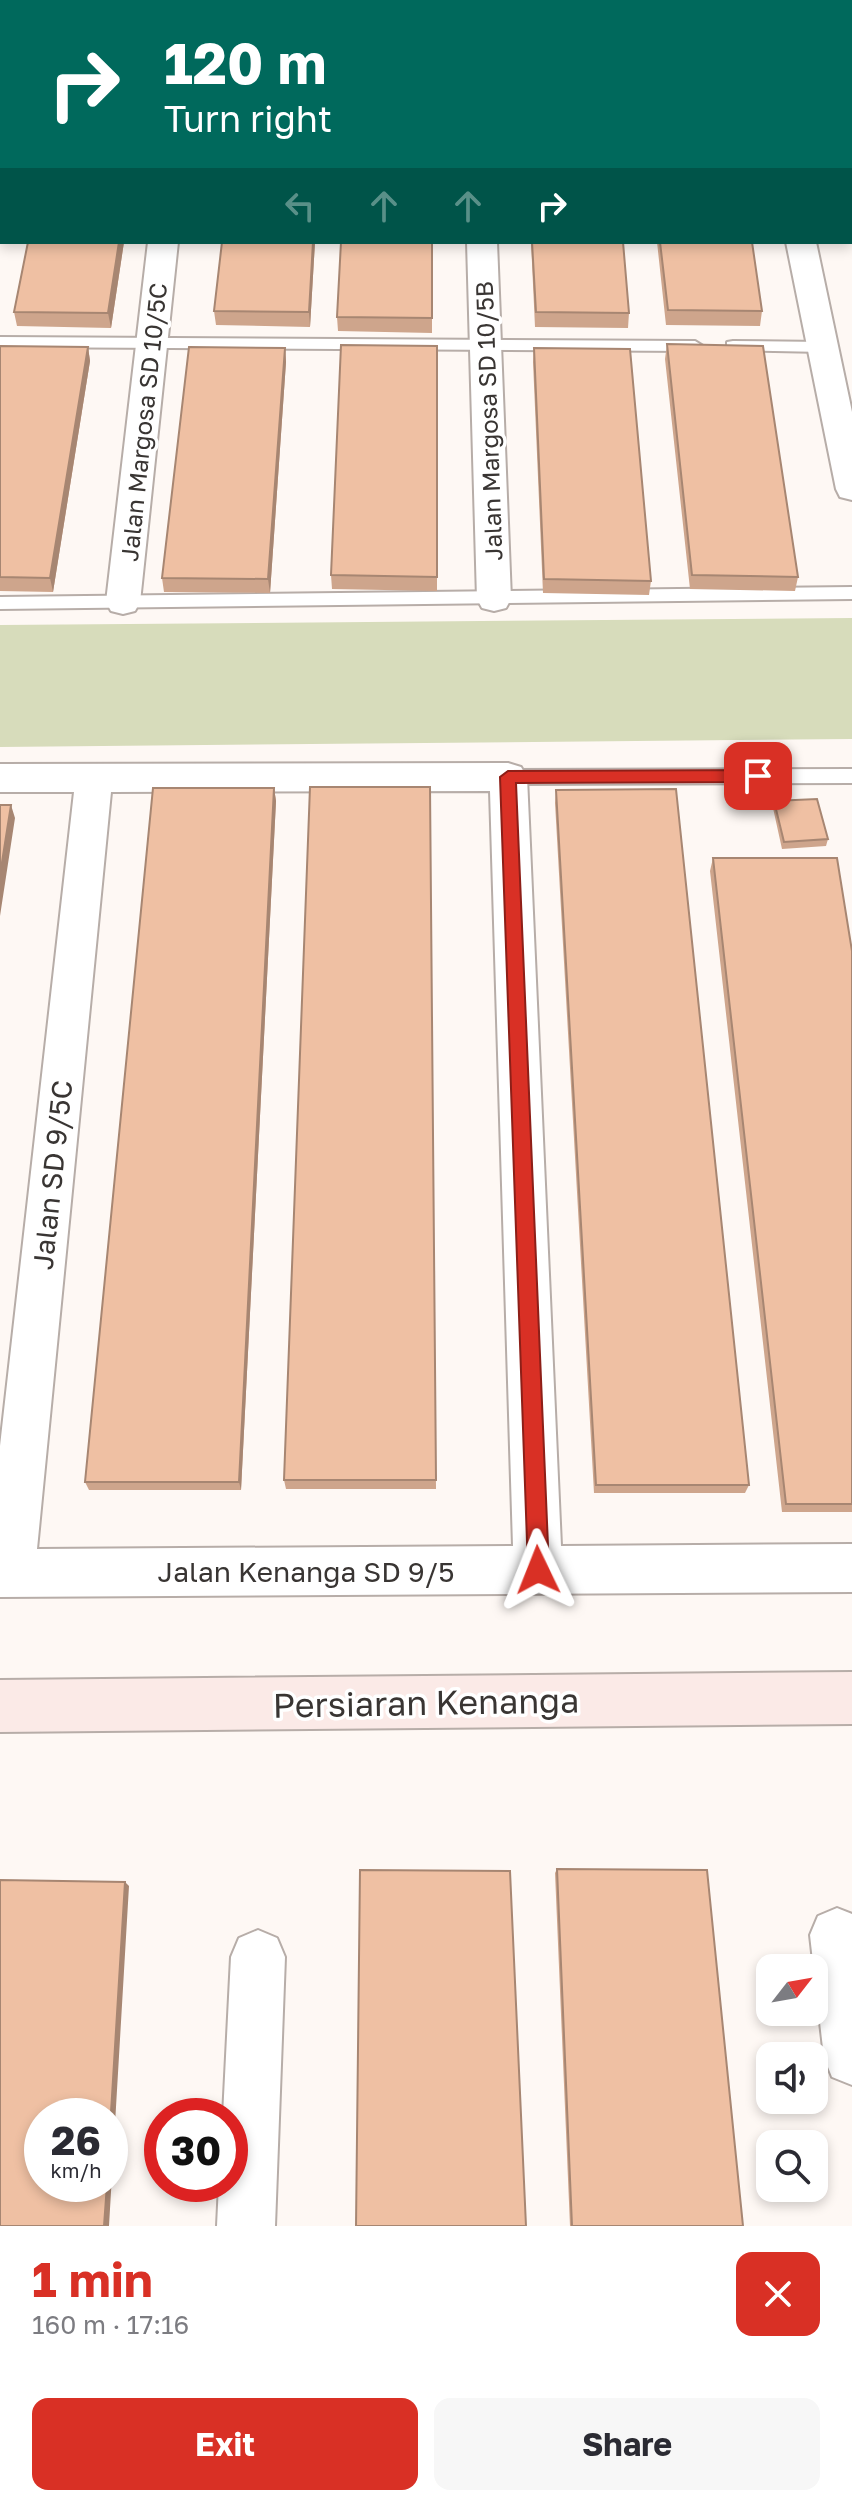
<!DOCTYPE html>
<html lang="en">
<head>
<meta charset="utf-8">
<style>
  :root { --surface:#fff; --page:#f7f7f7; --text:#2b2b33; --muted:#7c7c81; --accent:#d93025 }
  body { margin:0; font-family:"Golos Text",sans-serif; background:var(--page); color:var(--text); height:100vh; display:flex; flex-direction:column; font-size:30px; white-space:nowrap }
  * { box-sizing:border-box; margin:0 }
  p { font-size:26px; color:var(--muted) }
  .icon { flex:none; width:44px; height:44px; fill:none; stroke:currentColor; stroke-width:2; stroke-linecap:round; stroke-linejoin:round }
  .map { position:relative; height:2226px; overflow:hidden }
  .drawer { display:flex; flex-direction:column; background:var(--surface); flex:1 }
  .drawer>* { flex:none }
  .top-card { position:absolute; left:0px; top:0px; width:852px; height:244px; box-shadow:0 4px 12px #0003; background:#00695c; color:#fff; overflow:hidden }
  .needle { width:52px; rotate:59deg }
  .controls { position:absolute; left:756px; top:1954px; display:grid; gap:16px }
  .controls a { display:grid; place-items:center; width:72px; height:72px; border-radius:16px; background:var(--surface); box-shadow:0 4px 12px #0003; font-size:40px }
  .speed { position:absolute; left:24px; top:2098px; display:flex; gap:16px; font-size:40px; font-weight:700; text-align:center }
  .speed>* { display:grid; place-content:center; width:104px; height:104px; border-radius:50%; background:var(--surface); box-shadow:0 4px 12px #0003; line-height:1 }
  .speed small { font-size:20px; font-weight:400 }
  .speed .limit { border:12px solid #d22; background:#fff; color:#111 }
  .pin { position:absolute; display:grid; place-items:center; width:68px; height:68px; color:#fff; margin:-34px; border-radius:16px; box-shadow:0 4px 12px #0006 }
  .me { position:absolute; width:88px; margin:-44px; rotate:358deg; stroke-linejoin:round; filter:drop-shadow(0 0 6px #0008) }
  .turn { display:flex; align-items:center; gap:28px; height:168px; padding:0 32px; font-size:36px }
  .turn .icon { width:104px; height:104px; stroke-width:2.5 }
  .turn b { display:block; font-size:56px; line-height:68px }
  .lanes { display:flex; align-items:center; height:76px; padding:0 32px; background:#0003; justify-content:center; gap:40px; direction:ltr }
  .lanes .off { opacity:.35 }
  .round { display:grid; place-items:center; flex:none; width:84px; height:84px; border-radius:16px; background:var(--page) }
  .headline { display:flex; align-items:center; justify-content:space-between; height:136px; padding:0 32px }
  h1 { font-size:48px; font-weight:700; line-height:60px; color:var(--accent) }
  .primary-button { display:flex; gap:16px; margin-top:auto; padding:16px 32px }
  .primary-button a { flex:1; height:92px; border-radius:16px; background:var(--accent); color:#fff; font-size:32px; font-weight:700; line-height:92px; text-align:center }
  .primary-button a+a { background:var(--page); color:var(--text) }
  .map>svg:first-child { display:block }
  .green { fill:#d7dcbb }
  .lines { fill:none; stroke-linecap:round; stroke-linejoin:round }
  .lane-casing { stroke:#b7ada8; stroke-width:4 }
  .street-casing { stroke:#b7ada8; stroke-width:4 }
  .secondary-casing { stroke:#b7ada8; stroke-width:4 }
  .lane { fill:#fff; fill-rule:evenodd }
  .street { fill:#fff; fill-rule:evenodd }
  .secondary { fill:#fbeae7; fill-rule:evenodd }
  .wall { fill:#cea58c }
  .shaded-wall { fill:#a78672 }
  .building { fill:#efc0a3; stroke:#a78672; stroke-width:2 }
  .route { fill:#d93025; stroke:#8d1f18; stroke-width:2 }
  .labels { text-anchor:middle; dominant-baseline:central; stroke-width:7; stroke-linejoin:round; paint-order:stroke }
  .far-street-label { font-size:24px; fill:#393533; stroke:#fff }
  .street-label { font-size:28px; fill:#393533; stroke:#fff }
  .near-street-label { font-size:34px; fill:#393533; stroke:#fff }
</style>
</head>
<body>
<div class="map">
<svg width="852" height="2226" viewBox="0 0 852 2226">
  <rect width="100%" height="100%" fill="#fef8f4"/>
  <!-- green -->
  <path class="green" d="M 852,618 L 852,739 L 0,747 L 0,625 Z"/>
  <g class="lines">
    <defs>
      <path id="lane" d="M 809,0 L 823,0 L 825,2 L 811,2 Z
        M 850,13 L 852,13 L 852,21 L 850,21 Z
        M 0,337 L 695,341 L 703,346 L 695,351 L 0,347 Z
        M 733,341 L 823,342 L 831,347 L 823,352 L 727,350 L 727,342 Z
        M 852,587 L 852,599 L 0,609 L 0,597 Z
        M 852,769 L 852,783 L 508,784 L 498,777 L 508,770 Z"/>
      <path id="street" d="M 734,0 L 760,0 L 761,2 L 735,2 Z
        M 850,93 L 852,93 L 852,109 L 850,109 Z
        M 0,98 L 2,98 L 2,114 L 0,114 Z
        M 148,242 L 178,242 L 140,602 L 135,611 L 123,614 L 111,611 L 106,602 Z
        M 467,242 L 497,242 L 511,599 L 506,608 L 494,611 L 482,608 L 477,599 Z
        M 786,242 L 816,242 L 852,412 L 852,500 L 840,497 L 836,489 Z
        M 508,763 L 521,767 L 527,777 L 561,1546 L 852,1544 L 852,1592 L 0,1597 L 0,1446 L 74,792 L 0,792 L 0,764 ZM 490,791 L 513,1546 L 37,1549 L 111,792 Z
        M 837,1908 L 852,1914 L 852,2085 L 832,2077 L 824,2057 L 810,1935 L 818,1916 Z
        M 258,1930 L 277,1938 L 285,1957 L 275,2226 L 217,2226 L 219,2184 L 230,2184 L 230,2116 L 223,2116 L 231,1957 L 239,1938 Z"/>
      <path id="secondary" d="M 850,44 L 852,44 L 852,60 L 850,60 Z
        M 0,60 L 2,60 L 2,76 L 0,76 Z
        M 852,1672 L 852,1724 L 0,1732 L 0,1680 Z"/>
    </defs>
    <!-- lane casing -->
    <use href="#lane" class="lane-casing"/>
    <!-- street casing -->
    <use href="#street" class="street-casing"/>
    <!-- secondary casing -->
    <use href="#secondary" class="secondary-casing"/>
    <!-- lane -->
    <use href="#lane" class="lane"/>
    <!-- street -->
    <use href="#street" class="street"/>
    <!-- secondary -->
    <use href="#secondary" class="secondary"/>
  </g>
  <!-- wall -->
  <path class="wall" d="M 0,0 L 145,0 L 144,2 L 2,2 L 2,32 L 0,32 Z
    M 124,242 L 111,328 L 17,326 L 14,312 Z
    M 222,242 L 315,242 L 310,327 L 216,325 L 214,311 Z
    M 432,242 L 432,333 L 338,331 L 337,317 Z
    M 531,242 L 623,242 L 629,313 L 628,328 L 535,327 Z
    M 657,242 L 752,242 L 762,311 L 760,326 L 666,325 Z
    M 667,344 L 798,577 L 795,591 L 690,589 L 665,359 Z
    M 0,346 L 88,347 L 90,361 L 53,592 L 0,591 Z
    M 437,346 L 437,591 L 332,589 L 331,575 Z
    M 285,348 L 286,362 L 270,593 L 164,592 L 162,578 Z
    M 534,348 L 651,581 L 649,595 L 543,593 L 533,362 Z
    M 430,787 L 436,1489 L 286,1489 L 284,1480 Z
    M 274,788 L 276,801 L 241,1490 L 89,1490 L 85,1482 Z
    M 556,790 L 749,1485 L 745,1493 L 594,1493 L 555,803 Z
    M 774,801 L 828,839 L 826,846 L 782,849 L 773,808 Z
    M 713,858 L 852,951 L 852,1512 L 782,1512 L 710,871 Z
    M 557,1869 L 743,2226 L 570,2226 L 555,1873 Z"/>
  <!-- shaded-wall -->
  <path class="shaded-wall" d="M 119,242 L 124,242 L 111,328 L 108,313 Z
    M 313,242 L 315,242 L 310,327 L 309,312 Z
    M 88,347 L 90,361 L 53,592 L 50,578 Z
    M 285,348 L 286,362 L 270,593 L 268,579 Z
    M 274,788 L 276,801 L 241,1490 L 239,1482 Z
    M 11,805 L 15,818 L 0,916 L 0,875 Z
    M 125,1882 L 129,1886 L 109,2226 L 104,2226 L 107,2184 L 110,2184 L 110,2129 Z"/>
  <!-- building -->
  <path class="building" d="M 0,0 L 28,0 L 27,2 L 2,2 L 2,12 L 0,12 Z
    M 35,0 L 139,0 L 139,2 L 35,2 Z
    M 233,0 L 313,0 L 313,2 L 233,2 Z
    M 329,0 L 421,0 L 421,2 L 329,2 Z
    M 513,0 L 606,0 L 606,2 L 513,2 Z
    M 614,0 L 707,0 L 707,2 L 614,2 Z
    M 28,242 L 119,242 L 108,313 L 14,312 Z
    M 222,242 L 313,242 L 309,312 L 214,311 Z
    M 341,242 L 432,242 L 432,318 L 337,317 Z
    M 532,242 L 623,242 L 629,313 L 536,312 Z
    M 660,242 L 752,242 L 762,311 L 668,310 Z
    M 667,344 L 763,346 L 798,577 L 692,575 Z
    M 341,345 L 437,346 L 437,577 L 331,575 Z
    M 0,346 L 88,347 L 50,578 L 0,577 Z
    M 189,347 L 285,348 L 268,579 L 162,578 Z
    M 534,348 L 630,349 L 651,581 L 544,579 Z
    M 310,787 L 430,787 L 436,1480 L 284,1480 Z
    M 153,788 L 274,788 L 239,1482 L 85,1482 Z
    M 676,789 L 749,1485 L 596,1485 L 556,790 Z
    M 817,799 L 828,839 L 784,842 L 774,801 Z
    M 0,805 L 11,805 L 0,875 Z
    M 713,858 L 837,858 L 852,951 L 852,1504 L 786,1504 Z
    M 557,1869 L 707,1870 L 743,2226 L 572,2226 Z
    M 360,1870 L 510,1871 L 526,2226 L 356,2226 Z
    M 0,1880 L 125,1882 L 110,2129 L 110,2116 L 42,2116 L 42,2184 L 107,2184 L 104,2226 L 0,2226 Z"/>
  <!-- route -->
  <path class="route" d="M 758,770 L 766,776 L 758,782 L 516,783 L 549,1570 L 546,1577 L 538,1580 L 531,1577 L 528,1570 L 500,777 L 508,771 Z"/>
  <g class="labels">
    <!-- far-street labels -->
    <g class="far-street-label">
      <text transform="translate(488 421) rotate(-92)">Jalan Margosa SD 10/5B</text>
      <text transform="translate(143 422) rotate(-84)">Jalan Margosa SD 10/5C</text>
    </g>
    <!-- street labels -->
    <g class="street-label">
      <text transform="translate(52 1175) rotate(-84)">Jalan SD 9/5C</text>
      <text x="306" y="1571">Jalan Kenanga SD 9/5</text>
    </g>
    <!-- near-street labels -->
    <g class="near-street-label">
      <text transform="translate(426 1702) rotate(-1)">Persiaran Kenanga</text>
    </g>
  </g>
</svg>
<div class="controls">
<a><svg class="needle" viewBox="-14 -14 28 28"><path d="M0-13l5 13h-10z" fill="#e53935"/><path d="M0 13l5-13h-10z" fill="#7c7c81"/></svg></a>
<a><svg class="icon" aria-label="sound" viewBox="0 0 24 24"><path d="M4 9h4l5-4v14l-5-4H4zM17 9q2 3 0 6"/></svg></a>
<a><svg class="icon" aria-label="search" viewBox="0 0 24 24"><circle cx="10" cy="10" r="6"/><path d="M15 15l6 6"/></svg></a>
</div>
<div class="speed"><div>26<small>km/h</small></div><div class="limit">30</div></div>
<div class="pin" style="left:758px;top:776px;background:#d93025"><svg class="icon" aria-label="arrive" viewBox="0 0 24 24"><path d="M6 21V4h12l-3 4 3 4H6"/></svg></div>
<svg class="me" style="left:538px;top:1570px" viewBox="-20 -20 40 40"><path d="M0-17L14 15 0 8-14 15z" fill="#d93025" stroke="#fff" stroke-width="4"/></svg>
<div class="top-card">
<div class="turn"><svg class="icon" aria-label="right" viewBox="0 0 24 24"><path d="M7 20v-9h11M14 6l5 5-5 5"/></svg><div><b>120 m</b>Turn right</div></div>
<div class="lanes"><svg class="icon off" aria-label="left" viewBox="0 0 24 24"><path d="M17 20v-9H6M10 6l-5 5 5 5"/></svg><svg class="icon off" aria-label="ahead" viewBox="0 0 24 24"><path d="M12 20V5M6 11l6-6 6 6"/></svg><svg class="icon off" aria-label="ahead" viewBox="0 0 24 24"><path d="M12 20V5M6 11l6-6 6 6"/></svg><svg class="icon" aria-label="right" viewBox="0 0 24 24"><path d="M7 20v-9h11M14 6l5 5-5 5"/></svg></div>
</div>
</div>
<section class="drawer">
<div class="headline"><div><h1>1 min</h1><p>160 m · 17:16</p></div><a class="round" style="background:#d93025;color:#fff"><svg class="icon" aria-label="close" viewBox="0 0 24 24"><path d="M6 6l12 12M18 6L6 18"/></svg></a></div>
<div class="primary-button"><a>Exit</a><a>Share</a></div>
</section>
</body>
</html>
